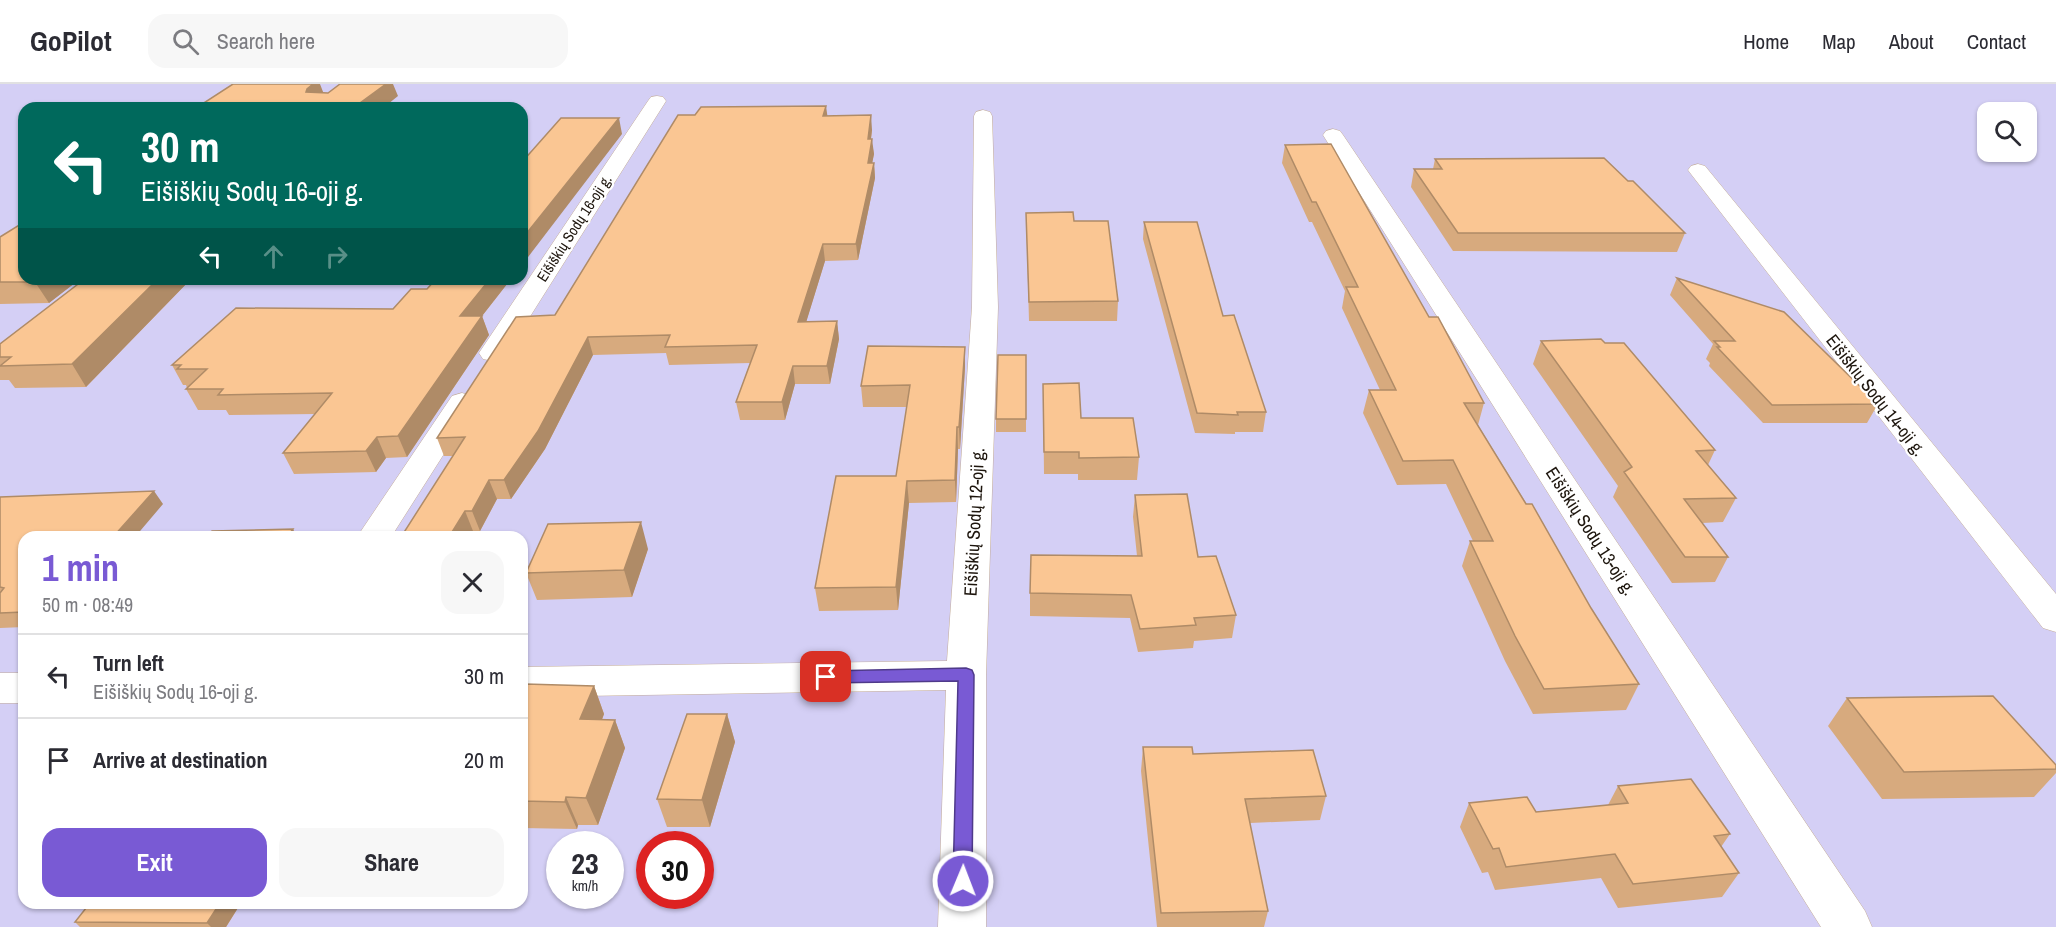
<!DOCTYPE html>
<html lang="en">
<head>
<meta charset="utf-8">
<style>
  :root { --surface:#fff; --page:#f7f7f7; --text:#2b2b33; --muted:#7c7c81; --line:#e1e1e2; --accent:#795ad4 }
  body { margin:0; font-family:"Archivo Narrow",sans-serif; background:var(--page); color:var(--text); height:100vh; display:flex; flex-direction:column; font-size:22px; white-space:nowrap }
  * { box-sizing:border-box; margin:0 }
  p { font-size:20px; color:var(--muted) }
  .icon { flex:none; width:33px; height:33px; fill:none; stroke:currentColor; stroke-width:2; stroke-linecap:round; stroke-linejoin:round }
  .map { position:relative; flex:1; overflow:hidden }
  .drawer { position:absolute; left:18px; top:447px; width:510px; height:378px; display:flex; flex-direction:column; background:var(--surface); border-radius:18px; box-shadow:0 2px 4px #0004 }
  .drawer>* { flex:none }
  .hud { position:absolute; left:18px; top:18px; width:510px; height:183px; border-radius:18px; box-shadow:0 2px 4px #0004; background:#00695c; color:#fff; overflow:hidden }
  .fabs { position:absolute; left:1977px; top:18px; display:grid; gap:12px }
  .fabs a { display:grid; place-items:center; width:60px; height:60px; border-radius:12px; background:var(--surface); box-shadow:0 2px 4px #0004; font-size:30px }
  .speed { position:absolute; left:546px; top:747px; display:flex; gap:12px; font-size:30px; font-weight:700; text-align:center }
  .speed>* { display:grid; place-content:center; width:78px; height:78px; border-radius:50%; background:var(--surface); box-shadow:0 2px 4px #0004; line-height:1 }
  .speed small { font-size:15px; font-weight:400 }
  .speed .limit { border:9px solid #d22; background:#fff; color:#111 }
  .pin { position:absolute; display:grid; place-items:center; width:51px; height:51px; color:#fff; margin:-26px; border-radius:12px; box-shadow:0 3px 9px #0006 }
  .me { position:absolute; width:66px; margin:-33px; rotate:1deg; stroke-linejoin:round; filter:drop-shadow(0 0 4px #0008) }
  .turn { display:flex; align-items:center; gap:21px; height:126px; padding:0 24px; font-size:27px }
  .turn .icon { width:78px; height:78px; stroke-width:2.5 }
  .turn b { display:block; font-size:42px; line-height:51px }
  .lanes { display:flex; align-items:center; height:57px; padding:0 24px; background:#0003; justify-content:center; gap:30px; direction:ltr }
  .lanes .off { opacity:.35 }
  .round { display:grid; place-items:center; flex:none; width:63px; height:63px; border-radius:18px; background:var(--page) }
  .overview { display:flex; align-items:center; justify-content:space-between; height:102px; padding:0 24px }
  h1 { font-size:36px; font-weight:700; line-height:45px; color:var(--accent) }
  .cta { display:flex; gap:12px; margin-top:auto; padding:12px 24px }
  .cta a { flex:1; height:69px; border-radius:18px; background:var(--accent); color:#fff; font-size:24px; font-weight:700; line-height:69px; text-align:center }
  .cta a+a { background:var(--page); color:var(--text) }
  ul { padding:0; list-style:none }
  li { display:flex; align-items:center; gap:18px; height:84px; padding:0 24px; border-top:2px solid var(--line) }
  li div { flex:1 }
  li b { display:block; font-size:22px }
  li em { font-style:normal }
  header { display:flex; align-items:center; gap:36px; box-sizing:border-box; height:84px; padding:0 30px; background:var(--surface); border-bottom:2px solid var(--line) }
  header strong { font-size:28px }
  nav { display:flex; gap:33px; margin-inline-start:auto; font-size:21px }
  .search { width:420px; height:54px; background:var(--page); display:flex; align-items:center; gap:15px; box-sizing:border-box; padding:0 21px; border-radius:18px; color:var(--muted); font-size:22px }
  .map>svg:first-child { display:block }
  .green { fill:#d4cff5; fill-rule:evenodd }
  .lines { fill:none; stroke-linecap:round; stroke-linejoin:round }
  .street-casing { stroke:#c4ad98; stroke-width:1 }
  .street { fill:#fff; fill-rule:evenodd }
  .wall { fill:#d7aa7e }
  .shaded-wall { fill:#af8b67 }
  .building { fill:#fac693; stroke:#af8b67; stroke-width:1.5 }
  .route { fill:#795ad4; stroke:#4f3a8a; stroke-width:1.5 }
  .labels { text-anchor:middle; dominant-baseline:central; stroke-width:4.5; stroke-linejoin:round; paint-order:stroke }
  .far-street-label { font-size:15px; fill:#1d150d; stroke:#fff }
  .street-label { font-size:18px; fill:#1d150d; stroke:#fff }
</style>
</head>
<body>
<header>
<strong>GoPilot</strong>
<div class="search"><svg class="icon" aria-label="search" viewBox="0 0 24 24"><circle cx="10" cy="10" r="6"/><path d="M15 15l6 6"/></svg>Search here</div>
<nav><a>Home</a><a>Map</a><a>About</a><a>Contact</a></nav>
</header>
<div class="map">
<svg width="2056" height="843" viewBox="0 0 2056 843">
  <rect width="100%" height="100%" fill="#feefe2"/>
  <!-- green -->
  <path class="green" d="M 0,0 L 2056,0 L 2056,843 L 0,843 ZM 24,24 L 522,24 L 522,195 L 24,195 ZM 1988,28 L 2026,28 L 2026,68 L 1988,68 ZM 24,453 L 522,453 L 522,819 L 24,819 ZM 560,760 L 610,760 L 610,812 L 560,812 ZM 650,760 L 700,760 L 700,812 L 650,812 Z"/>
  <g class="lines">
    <defs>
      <path id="street" d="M 657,12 L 663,13 L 666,17 L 507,269 L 503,275 L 493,277 L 483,275 L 479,269 L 648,17 L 651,13 Z
        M 983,26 L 990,28 L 992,32 L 998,223 L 986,591 L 986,843 L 938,843 L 946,606 L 522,613 L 522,583 L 947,577 L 972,223 L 974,32 L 976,28 Z
        M 1333,45 L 1340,47 L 1343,51 L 1865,827 L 1872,843 L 1821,843 L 1323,51 L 1326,47 Z
        M 1698,80 L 1705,82 L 2056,510 L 2056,548 L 2043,544 L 1691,90 L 1688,86 L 1691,82 Z
        M 462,309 L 472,312 L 477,318 L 391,453 L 357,453 L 452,312 Z
        M 0,589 L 24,589 L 24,619 L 0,619 Z"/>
    </defs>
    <!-- street casing -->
    <use href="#street" class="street-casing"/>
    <!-- street -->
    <use href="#street" class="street"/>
  </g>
  <!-- wall -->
  <path class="wall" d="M 827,32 L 872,46 L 871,55 L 874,70 L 872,79 L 874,79 L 875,94 L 858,176 L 825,177 L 806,238 L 837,237 L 839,255 L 830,300 L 795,300 L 785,336 L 740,336 L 736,318 L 750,279 L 669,281 L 666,269 L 593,271 L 545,365 L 511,415 L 497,415 L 480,447 L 473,447 L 470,453 L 452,372 L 444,372 L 437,354 L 555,231 Z
    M 1285,61 L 1429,233 L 1484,319 L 1478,341 L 1591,524 L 1639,600 L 1626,626 L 1533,630 L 1505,577 L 1462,482 L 1470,457 L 1473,457 L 1446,400 L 1397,401 L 1363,329 L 1369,306 L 1380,306 L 1342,224 L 1345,207 L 1312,138 L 1309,138 L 1282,79 Z
    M 1435,75 L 1685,149 L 1677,168 L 1453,167 L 1411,103 L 1414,85 L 1433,85 Z
    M 1026,129 L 1074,137 L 1118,217 L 1117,237 L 1029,237 Z
    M 1144,138 L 1223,232 L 1266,328 L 1263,348 L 1235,348 L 1235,350 L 1195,349 L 1143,155 Z
    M 0,153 L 24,195 L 191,195 L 86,303 L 15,304 L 9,296 L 0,296 L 0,260 L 78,200 L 76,198 L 49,219 L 0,220 Z
    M 1677,194 L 1878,320 L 1867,339 L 1763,339 L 1709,282 L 1710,279 L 1706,275 L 1713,260 L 1670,211 Z
    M 436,195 L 511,195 L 482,232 L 489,251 L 407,373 L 386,374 L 376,388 L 294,390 L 283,369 L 315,330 L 229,331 L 226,326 L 198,326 L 186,305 L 187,304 L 186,301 L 183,301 L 172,281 L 393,225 L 427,205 Z
    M 1541,257 L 1605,259 L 1715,366 L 1708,381 L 1736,414 L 1723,438 L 1702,439 L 1728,473 L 1715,498 L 1672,499 L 1613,413 L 1618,402 L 1533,280 Z
    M 965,263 L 965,283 L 960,365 L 958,365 L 956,418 L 909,419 L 898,526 L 819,527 L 815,504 L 896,392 L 907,323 L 863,323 L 861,302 Z
    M 1026,271 L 1026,348 L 996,348 L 996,335 Z
    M 1043,300 L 1081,334 L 1139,373 L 1137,396 L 1078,396 L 1078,390 L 1044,390 Z
    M 1135,411 L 1236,531 L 1232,554 L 1194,557 L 1193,564 L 1138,568 L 1130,534 L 1030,532 L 1030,509 L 1137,472 L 1133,433 Z
    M 0,413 L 163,420 L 24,453 L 24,543 L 0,544 Z
    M 648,465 L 632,513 L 537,516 L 526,489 Z
    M 594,602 L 604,630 L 602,636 L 615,636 L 625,664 L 598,741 L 578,741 L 577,745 L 522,744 L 522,606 Z
    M 1847,614 L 2056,685 L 2056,689 L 2034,713 L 1882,715 L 1828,642 Z
    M 727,630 L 735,658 L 710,743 L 667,743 L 657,715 Z
    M 1143,663 L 1193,670 L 1326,712 L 1320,736 L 1250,739 L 1268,827 L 1264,843 L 1157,843 L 1141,687 Z
    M 1618,702 L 1730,750 L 1721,763 L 1739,789 L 1722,813 L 1618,824 L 1601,794 L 1495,806 L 1488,788 L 1482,789 L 1460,743 L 1469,719 L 1536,728 L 1608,721 Z
    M 241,819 L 226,843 L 80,843 L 75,838 Z"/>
  <!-- shaded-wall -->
  <path class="shaded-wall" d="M 313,0 L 320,0 L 325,13 L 306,8 L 307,5 Z
    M 386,0 L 393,0 L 398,12 L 383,24 L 353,24 Z
    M 826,22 L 828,36 L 823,32 Z
    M 871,31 L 872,46 L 869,70 L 868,55 Z
    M 619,34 L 622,50 L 522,181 L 522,155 Z
    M 872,55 L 874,70 L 869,95 L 868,79 Z
    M 874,79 L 875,94 L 858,176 L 856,160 Z
    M 823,160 L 825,177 L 801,255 L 798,238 Z
    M 39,195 L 80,195 L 49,219 L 35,198 Z
    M 158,195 L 191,195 L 86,303 L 72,280 Z
    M 490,195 L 511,195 L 482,232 L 489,251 L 407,373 L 398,352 L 460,232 Z
    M 837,237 L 839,255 L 830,300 L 827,282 Z
    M 588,253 L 593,271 L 545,365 L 511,415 L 504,396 Z
    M 965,263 L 965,283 L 960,365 L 959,343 Z
    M 793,282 L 795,300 L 785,336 L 782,318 Z
    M 957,343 L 958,365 L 956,418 L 955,396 Z
    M 377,353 L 386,374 L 376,388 L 366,367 Z
    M 489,396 L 497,415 L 480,447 L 472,427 Z
    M 907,397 L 909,419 L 898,526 L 896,503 Z
    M 154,407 L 163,420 L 135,453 L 113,453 Z
    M 465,427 L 473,447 L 470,453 L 449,453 Z
    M 641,438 L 648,465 L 632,513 L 624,486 Z
    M 293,445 L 297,453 L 287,453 Z
    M 594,602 L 604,630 L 591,663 L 580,635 Z
    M 727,630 L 735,658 L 710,743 L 702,716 Z
    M 615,636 L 625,664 L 598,741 L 586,714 Z
    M 566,713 L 578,741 L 577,745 L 565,718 Z
    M 220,819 L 241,819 L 226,843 L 211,843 L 207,839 Z"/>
  <!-- building -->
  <path class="building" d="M 233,0 L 313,0 L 307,5 L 306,8 L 328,9 L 340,0 L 386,0 L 353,24 L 196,24 Z
    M 826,22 L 823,32 L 871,31 L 868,55 L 872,55 L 868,79 L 874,79 L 856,160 L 823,160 L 798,238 L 837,237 L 827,282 L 793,282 L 782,318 L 736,318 L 757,261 L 665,263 L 670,251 L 588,253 L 538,347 L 504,396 L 489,396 L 472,427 L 465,427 L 449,453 L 401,453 L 465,353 L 437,354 L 516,233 L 555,231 L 678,31 L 695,31 L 701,23 Z
    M 561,34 L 619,34 L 522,155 L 522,78 Z
    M 1331,60 L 1429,233 L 1438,233 L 1484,319 L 1464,319 L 1526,420 L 1532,420 L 1591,524 L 1639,600 L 1544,605 L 1515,552 L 1470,457 L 1493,457 L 1453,376 L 1403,377 L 1369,306 L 1396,306 L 1346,203 L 1358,203 L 1316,118 L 1312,118 L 1285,61 Z
    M 1604,74 L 1628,97 L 1633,97 L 1685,149 L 1458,149 L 1414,85 L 1442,85 L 1435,75 Z
    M 1073,128 L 1074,137 L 1108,137 L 1118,217 L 1029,218 L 1026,129 Z
    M 24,138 L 24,195 L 39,195 L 35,198 L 0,198 L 0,153 Z
    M 1144,138 L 1197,138 L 1223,232 L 1234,231 L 1266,328 L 1237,328 L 1238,331 L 1197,329 Z
    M 1677,194 L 1784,228 L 1878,320 L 1772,321 L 1717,263 L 1720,263 L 1714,257 L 1735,257 Z
    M 79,195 L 158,195 L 72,280 L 0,282 L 11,273 L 0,273 L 0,260 L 82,197 L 76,197 Z
    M 436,195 L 490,195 L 460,232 L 482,232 L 398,352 L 377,353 L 366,367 L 283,369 L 332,309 L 218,311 L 223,305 L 186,305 L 207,285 L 177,285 L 181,281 L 172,281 L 236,224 L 393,225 L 411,205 L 427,205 Z
    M 1601,255 L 1605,259 L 1624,259 L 1715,366 L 1696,367 L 1736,414 L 1684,415 L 1728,473 L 1685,473 L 1624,388 L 1632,383 L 1541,257 Z
    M 868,262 L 965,263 L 959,343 L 957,343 L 955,396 L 907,397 L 896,503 L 815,504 L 836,392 L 896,392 L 910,301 L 861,302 Z
    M 998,271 L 1026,271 L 1026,335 L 996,335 Z
    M 1079,299 L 1081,334 L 1133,334 L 1139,373 L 1079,374 L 1079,368 L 1044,368 L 1043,300 Z
    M 154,407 L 113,453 L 24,453 L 24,528 L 0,529 L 0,509 L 4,504 L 0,503 L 0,413 Z
    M 1187,410 L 1198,473 L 1216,472 L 1236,531 L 1194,534 L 1196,541 L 1140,545 L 1131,511 L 1030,509 L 1031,471 L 1142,472 L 1135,411 Z
    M 641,438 L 624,486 L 526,489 L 548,440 Z
    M 293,445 L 287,453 L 207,453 L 212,447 Z
    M 525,600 L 594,602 L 580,635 L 615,636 L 586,714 L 566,713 L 565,718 L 522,717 L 522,606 Z
    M 1993,612 L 2056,681 L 2056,685 L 1904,688 L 1847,614 Z
    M 687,630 L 727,630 L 702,716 L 657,715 Z
    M 1143,663 L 1192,663 L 1193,670 L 1313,666 L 1326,712 L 1245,715 L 1268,827 L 1161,829 Z
    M 1691,695 L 1730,750 L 1714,752 L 1739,789 L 1633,800 L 1615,770 L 1506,783 L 1499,764 L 1493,765 L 1469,719 L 1527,713 L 1536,728 L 1628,719 L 1618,702 Z
    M 90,819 L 220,819 L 207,839 L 75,838 Z"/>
  <!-- route -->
  <path class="route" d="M 966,584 L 972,586 L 974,591 L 972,797 L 970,803 L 963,806 L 956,803 L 953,797 L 958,597 L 826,599 L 820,597 L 818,593 L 820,589 L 826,587 Z"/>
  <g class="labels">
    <!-- far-street labels -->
    <g class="far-street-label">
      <text transform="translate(574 144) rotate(-57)">Eišiškių Sodų 16-oji g.</text>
    </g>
    <!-- street labels -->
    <g class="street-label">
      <text transform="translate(1876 311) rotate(52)">Eišiškių Sodų 14-oji g.</text>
      <text transform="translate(974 438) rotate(-87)">Eišiškių Sodų 12-oji g.</text>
      <text transform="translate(1591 447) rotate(57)">Eišiškių Sodų 13-oji g.</text>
    </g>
  </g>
</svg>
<div class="fabs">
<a><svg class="icon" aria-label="search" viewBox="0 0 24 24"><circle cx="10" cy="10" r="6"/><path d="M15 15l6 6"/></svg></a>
</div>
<div class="speed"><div>23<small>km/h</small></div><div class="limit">30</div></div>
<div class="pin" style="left:826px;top:593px;background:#d93025"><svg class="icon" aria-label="arrive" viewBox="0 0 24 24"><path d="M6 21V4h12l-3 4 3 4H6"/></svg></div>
<svg class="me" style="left:963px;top:797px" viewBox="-20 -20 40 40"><circle r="17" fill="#795ad4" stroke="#fff" stroke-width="3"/><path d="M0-11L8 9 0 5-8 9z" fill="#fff"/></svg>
<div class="hud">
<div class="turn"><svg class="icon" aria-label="left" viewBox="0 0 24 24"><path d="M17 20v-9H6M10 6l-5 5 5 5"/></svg><div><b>30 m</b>Eišiškių Sodų 16-oji g.</div></div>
<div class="lanes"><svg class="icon" aria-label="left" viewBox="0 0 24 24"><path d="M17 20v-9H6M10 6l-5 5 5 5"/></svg><svg class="icon off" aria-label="ahead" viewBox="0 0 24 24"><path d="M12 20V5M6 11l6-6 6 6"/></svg><svg class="icon off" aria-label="right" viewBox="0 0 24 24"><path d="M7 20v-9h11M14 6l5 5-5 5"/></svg></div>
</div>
<section class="drawer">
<div class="overview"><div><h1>1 min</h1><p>50 m · 08:49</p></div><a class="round"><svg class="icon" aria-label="close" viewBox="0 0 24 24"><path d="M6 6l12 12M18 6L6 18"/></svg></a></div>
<ul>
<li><svg class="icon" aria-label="left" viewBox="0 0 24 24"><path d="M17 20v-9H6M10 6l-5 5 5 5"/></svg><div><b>Turn left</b><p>Eišiškių Sodų 16-oji g.</p></div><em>30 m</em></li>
<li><svg class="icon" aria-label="arrive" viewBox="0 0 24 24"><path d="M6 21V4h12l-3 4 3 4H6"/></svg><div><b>Arrive at destination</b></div><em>20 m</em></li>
</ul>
<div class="cta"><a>Exit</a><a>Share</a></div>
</section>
</div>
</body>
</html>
